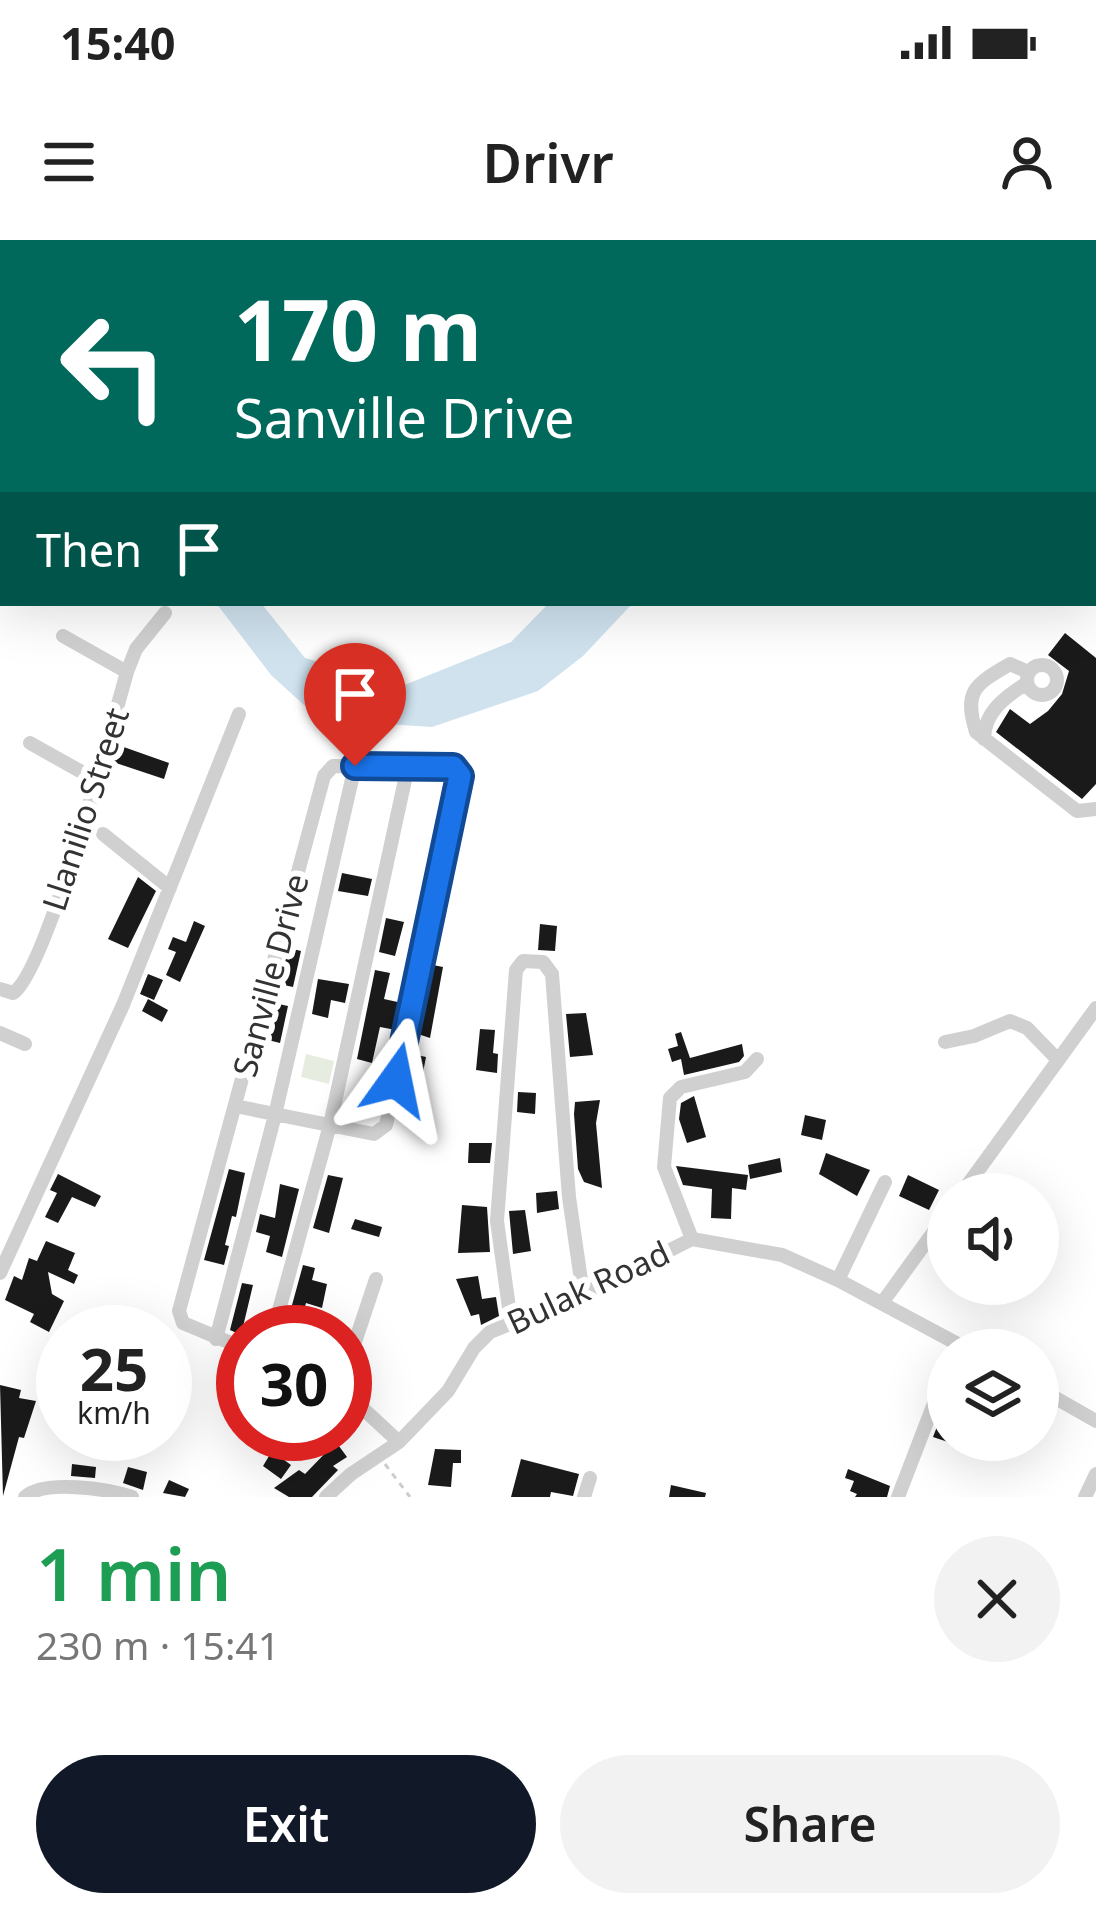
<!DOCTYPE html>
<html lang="en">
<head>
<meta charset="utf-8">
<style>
  :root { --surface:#fff; --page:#f2f2f2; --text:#222; --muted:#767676; --accent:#111827 }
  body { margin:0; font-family:"Noto Sans",sans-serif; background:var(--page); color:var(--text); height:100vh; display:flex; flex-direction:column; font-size:45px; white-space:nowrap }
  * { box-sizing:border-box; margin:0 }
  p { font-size:39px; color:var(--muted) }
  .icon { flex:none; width:66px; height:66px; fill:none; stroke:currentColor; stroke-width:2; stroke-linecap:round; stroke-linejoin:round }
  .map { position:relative; height:1257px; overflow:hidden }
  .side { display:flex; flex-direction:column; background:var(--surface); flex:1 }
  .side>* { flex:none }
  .hud { position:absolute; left:0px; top:0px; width:1098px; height:366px; box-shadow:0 12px 48px #0002; background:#00695c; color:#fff; overflow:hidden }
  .controls { position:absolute; left:927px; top:933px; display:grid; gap:24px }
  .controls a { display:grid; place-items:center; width:132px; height:132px; border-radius:50%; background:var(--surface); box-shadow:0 12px 48px #0002; font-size:60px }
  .speed { position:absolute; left:36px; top:1065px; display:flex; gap:24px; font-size:60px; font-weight:700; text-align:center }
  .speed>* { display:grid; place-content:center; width:156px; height:156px; border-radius:50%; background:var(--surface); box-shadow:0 12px 48px #0002; line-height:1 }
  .speed small { font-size:30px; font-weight:400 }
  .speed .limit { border:18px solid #d22; background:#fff; color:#111 }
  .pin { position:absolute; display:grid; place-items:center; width:102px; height:102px; color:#fff; margin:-123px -51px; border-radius:50% 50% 50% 0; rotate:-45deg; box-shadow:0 0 12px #0007 }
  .pin .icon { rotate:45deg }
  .me { position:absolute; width:132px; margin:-66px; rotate:12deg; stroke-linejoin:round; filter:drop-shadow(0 0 9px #0008) }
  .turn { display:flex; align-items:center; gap:42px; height:252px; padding:0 36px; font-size:54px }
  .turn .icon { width:156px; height:156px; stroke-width:2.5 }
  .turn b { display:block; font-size:84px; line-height:102px }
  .then { display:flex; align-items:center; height:114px; padding:0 36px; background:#0003; gap:24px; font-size:45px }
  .round { display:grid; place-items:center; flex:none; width:126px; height:126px; border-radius:63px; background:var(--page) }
  .overview { display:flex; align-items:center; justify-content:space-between; height:204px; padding:0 36px }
  h1 { font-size:72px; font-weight:600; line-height:90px; color:#1e9e55 }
  .action { display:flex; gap:24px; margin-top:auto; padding:24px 36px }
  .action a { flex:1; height:138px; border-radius:72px; background:var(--accent); color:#fff; font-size:48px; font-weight:600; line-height:138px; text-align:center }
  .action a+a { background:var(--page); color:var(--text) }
  .status { display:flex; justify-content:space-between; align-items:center; height:84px; padding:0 60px; background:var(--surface); direction:ltr }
  .status svg { height:33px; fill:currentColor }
  header { display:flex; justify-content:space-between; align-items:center; height:156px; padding:0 36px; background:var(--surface); font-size:54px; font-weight:600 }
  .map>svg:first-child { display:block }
  .green { fill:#e6ecdf }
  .water { fill:#cfe2ee }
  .building { fill:#1a1a1a }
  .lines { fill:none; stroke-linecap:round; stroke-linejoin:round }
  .path { stroke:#cdcdcd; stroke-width:3; stroke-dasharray:6 6; stroke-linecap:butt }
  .minor { stroke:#d0d0d0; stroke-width:14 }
  .route-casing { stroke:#114b97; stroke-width:30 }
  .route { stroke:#1a73e8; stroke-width:21 }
  .labels { text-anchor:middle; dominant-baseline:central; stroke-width:12; stroke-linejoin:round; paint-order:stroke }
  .street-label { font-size:33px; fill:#333; stroke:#fff }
</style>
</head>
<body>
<div class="status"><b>15:40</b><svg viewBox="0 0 49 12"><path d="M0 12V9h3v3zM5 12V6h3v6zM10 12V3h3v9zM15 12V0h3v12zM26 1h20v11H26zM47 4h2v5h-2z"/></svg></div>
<header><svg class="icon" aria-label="menu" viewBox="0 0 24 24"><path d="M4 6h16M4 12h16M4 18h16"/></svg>Drivr<svg class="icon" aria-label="person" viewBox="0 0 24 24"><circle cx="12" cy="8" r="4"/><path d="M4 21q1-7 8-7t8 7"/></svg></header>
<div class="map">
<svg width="1096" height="1257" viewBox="0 0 1096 1257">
  <rect width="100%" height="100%" fill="#fff"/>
  <!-- green -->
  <path class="green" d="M 306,814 L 334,821 L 329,844 L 301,837 Z"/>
  <!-- water -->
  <path class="water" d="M 216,363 L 261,363 L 305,418 L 402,446 L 511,402 L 549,363 L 633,363 L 583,416 L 538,451 L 432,487 L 341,481 L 304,465 L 271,435 Z"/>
  <!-- building -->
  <path class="building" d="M 1065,393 L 1096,418 L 1096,544 L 1082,559 L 996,492 L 1010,469 L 1030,484 L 1048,471 L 1062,454 L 1069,431 L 1048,415 Z
    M 118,505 L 169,523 L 164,539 L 113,522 Z
    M 342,633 L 372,639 L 368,656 L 338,651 Z
    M 138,637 L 156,651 L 128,708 L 108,699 Z
    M 386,678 L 404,682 L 395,716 L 379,712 Z
    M 194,681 L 205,686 L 180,742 L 166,735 L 176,712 L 168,709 L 173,697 L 186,702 Z
    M 540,684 L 557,686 L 555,711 L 538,710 Z
    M 289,708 L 301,711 L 293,747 L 279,744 Z
    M 433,725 L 443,727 L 430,798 L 418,794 Z
    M 375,730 L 390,733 L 384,759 L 402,763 L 396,790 L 380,787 L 372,823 L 357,819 Z
    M 148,734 L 163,740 L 154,760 L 140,754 Z
    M 318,739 L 349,744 L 345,763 L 331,760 L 328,778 L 312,774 Z
    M 148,759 L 168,770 L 162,782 L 142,771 Z
    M 274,763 L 288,766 L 280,803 L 264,799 Z
    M 586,773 L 593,815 L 570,817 L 566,774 Z
    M 480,789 L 495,790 L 493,813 L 498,814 L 497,833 L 476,830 Z
    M 681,792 L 690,818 L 742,804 L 744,816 L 739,822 L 684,835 L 681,819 L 672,822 L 668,809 L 678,806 L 675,794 Z
    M 413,814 L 426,817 L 419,853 L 405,850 Z
    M 518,852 L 536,853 L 535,874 L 517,872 Z
    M 694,856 L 706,897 L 687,903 L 679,879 L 681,863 Z
    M 600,860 L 596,883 L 602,948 L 584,942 L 578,929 L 574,874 L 575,862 Z
    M 805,875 L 826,880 L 822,900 L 801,895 Z
    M 469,903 L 492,903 L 490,923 L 468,923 Z
    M 826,913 L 870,930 L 857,956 L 819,934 Z
    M 780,918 L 782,932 L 750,939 L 748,925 Z
    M 676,926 L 748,935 L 746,950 L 732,948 L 731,979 L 711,978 L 712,949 L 683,945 Z
    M 229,929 L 245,933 L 236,977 L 232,976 L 225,1005 L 229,1006 L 224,1025 L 204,1020 Z
    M 58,934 L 101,956 L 95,967 L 72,957 L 58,983 L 45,977 L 57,953 L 50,950 Z
    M 328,935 L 343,938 L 329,993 L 313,988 Z
    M 908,935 L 939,950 L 929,970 L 899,956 Z
    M 280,944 L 299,949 L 282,1017 L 266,1012 L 270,996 L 256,992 L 260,974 L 275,978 Z
    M 557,951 L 559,969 L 537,973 L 536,953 Z
    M 462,965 L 487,967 L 490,1012 L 458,1013 Z
    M 525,970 L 531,1011 L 513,1014 L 509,971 Z
    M 355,979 L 382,987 L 379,997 L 351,989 Z
    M 46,1001 L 75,1013 L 68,1030 L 78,1035 L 74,1044 L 48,1032 L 52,1054 L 64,1061 L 49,1092 L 30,1082 L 34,1074 L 5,1060 L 14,1036 L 22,1040 L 29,1018 L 37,1021 Z
    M 303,1025 L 315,1028 L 312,1040 L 327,1044 L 322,1068 L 306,1063 L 301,1080 L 289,1076 Z
    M 478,1036 L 482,1059 L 496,1057 L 499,1076 L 481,1085 L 479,1074 L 471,1076 L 456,1039 Z
    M 242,1043 L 253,1045 L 241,1095 L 230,1090 Z
    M 0,1145 L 21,1150 L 19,1158 L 36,1161 L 24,1198 L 19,1197 L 3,1256 Z
    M 948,1158 L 948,1202 L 933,1197 Z
    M 336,1202 L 347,1217 L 333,1226 L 338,1230 L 312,1257 L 289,1257 L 274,1248 L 299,1230 L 305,1234 Z
    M 435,1209 L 461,1210 L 461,1223 L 453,1223 L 451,1247 L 428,1245 Z
    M 272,1211 L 291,1225 L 281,1239 L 263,1226 Z
    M 521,1219 L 579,1234 L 573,1256 L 551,1252 L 550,1257 L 511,1257 Z
    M 72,1224 L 96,1227 L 95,1238 L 71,1236 Z
    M 128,1227 L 147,1232 L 143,1250 L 123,1243 Z
    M 848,1229 L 890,1246 L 887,1257 L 855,1257 L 857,1254 L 850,1251 L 854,1241 L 845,1238 Z
    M 169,1240 L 189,1249 L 185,1257 L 163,1253 Z
    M 671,1245 L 706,1253 L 705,1257 L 669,1257 Z"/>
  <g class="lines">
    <!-- path -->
    <path class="path" d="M 385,1224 L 410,1257"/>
    <!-- minor -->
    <path class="minor" d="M 64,0 L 66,3
      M 133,3 L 133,0
      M 0,5 L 3,5
      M 0,179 L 3,180
      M 63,396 L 127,432
      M1027 440a15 15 0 1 1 30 0a15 15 0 1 1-30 0Z
      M 1028,432 L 1010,424 C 976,444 963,450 976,492 L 1077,571 L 1096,569
      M 984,499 C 984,472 1006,456 1027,443
      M 30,503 L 96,540
      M 103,594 L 170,648
      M 0,749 L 13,753 C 45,734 113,482 127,432 L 136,409 L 165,373
      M 0,793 L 25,804
      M 945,802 L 974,796 L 1010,781 L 1027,788 L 1058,820
      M 235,866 L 374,894 L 386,885 L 456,572 L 460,536 L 453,527 L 333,526 L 324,536 L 179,1071 L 183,1083 L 243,1108
      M 961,954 L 1096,768
      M 692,999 L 664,927 L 670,858 L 681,847 L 745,832 L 757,819
      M 0,1033 L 123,765 L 239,474
      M 838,1040 L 885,942
      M 882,1063 L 948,972
      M 511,1082 L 497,981 L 516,730 L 523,721 L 543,722 L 552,734 L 569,957 L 583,1054
      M 273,1092 L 330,885 L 408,526
      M 216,1099 L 275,875 L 355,526
      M 345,1132 L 376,1039
      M 1038,1148 L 1096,1181
      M 345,1152 L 399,1202
      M 25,1257 C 44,1239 108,1249 132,1257
      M 326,1257 L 351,1234 L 399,1202 L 448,1151 L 474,1108 L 490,1092 L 583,1054 L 692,999 L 782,1015 L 838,1040 L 969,1110
      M 584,1257 L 590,1238
      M 898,1257 L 948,1127
      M 1085,1257 L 1096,1234"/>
  </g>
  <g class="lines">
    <defs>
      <path id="route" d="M 355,526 L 453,527 L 460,536 L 396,840"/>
    </defs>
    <!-- route casing -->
    <use href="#route" class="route-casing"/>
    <!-- route -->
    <use href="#route" class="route"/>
  </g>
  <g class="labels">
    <!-- street labels -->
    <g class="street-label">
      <text transform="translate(85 569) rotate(-72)">Llanilio Street</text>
      <text transform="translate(270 735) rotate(-75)">Sanville Drive</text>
      <text transform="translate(588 1047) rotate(-25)">Bulak Road</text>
    </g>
  </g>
</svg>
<div class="controls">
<a><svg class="icon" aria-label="sound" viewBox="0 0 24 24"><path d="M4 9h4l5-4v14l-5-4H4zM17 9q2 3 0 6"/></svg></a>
<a><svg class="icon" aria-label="layers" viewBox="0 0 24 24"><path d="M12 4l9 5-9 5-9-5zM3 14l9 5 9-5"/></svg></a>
</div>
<div class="speed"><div>25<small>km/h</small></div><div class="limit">30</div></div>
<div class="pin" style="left:355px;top:526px;background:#d93025"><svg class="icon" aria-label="arrive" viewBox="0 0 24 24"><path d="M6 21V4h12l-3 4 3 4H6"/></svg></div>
<svg class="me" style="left:396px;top:840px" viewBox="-20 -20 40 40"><path d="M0-17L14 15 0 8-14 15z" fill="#1a73e8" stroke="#fff" stroke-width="4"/></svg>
<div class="hud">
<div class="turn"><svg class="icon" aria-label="left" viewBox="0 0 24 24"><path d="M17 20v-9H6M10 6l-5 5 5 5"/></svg><div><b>170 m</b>Sanville Drive</div></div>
<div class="then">Then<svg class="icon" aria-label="arrive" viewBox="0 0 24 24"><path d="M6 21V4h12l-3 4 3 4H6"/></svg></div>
</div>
</div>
<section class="side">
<div class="overview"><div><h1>1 min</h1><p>230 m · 15:41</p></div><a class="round"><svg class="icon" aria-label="close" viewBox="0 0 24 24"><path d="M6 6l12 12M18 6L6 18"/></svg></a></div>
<div class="action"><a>Exit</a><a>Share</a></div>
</section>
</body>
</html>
